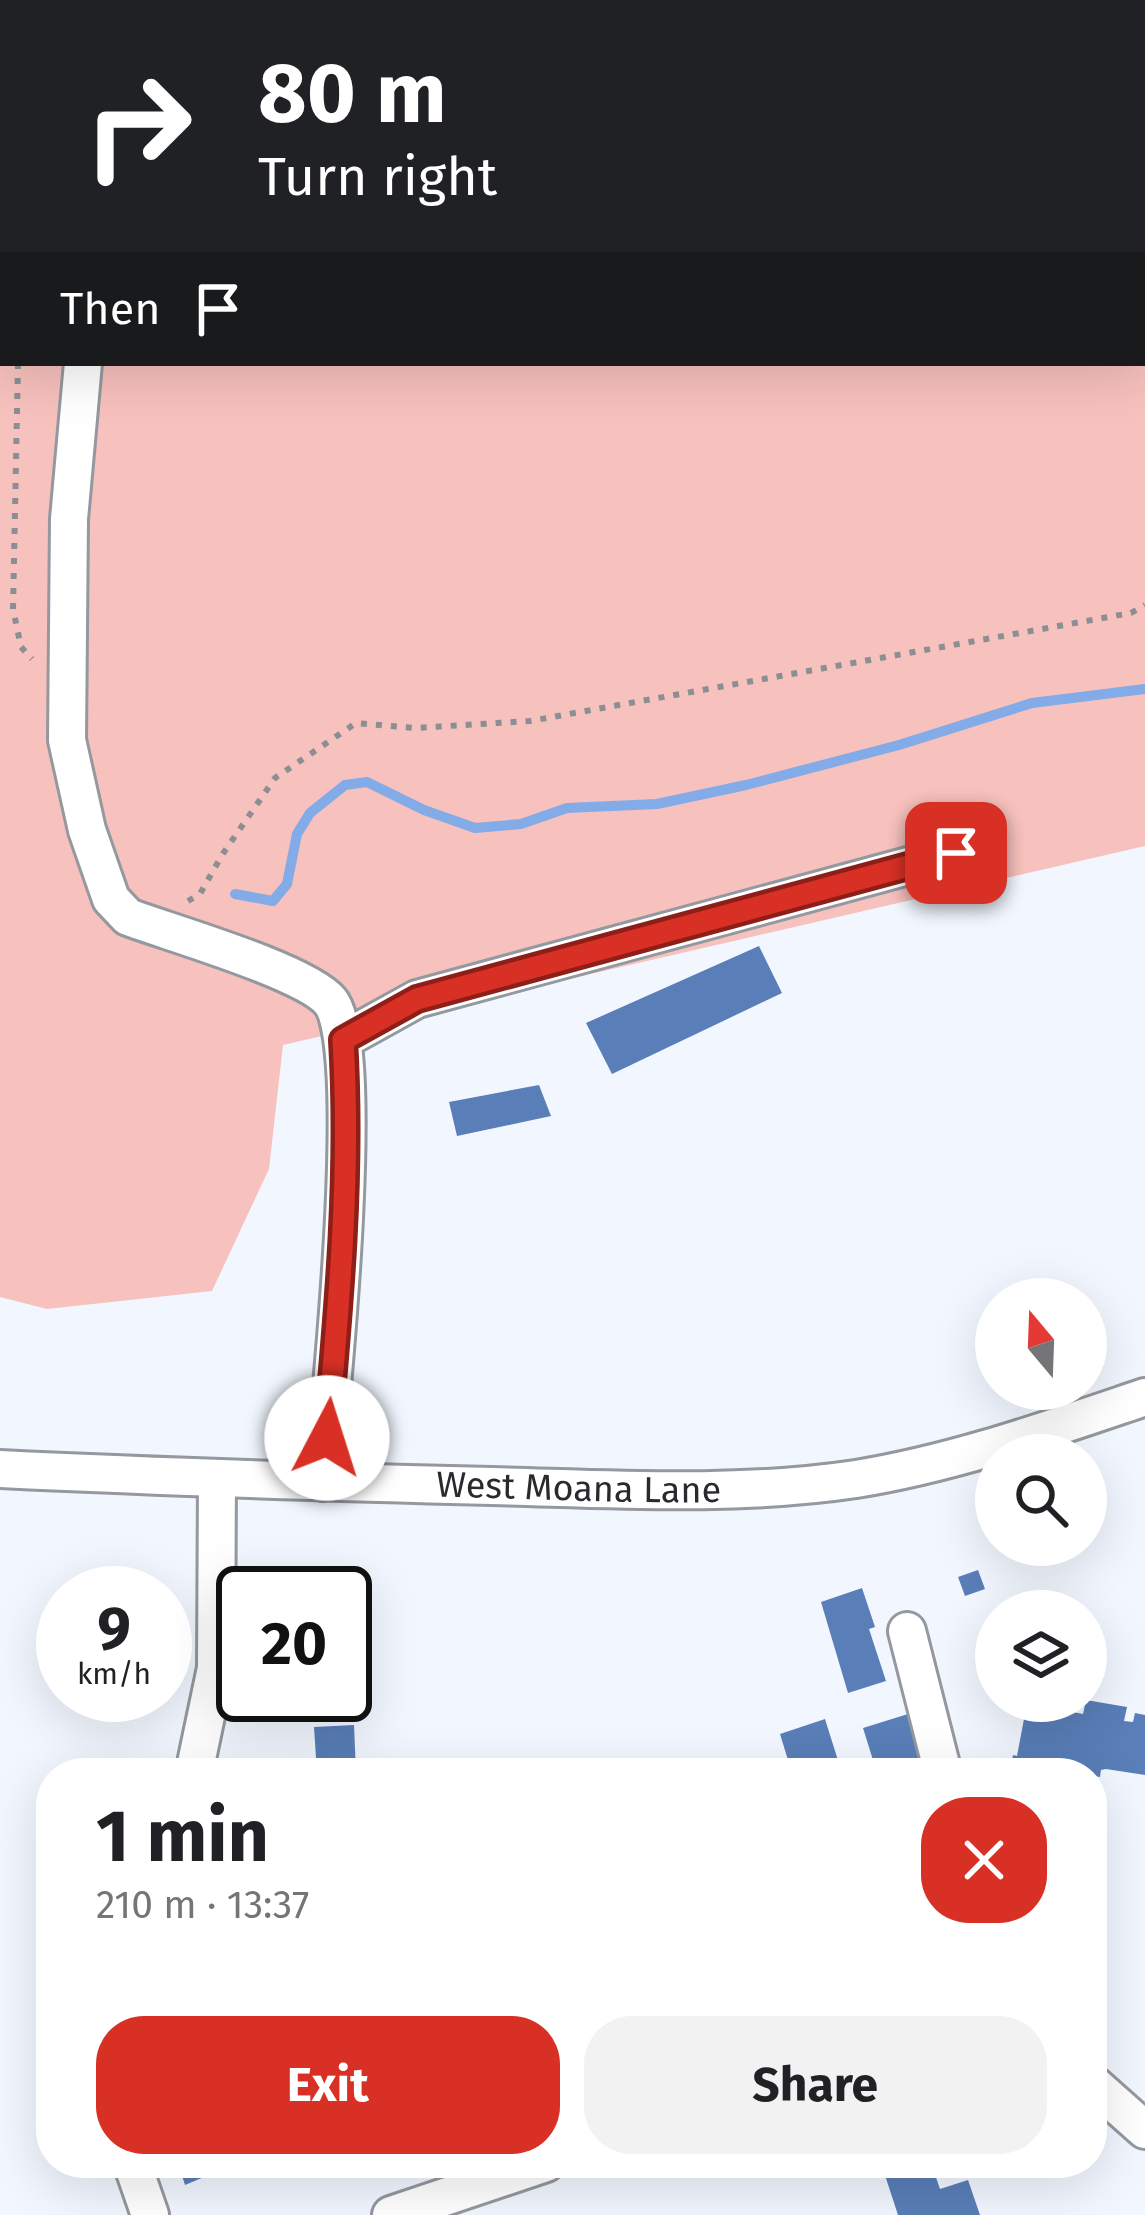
<!DOCTYPE html>
<html lang="en">
<head>
<meta charset="utf-8">
<style>
  :root { --surface:#fff; --page:#f2f2f2; --text:#202124; --muted:#757577; --accent:#d93025 }
  body { margin:0; font-family:"Fira Sans",sans-serif; background:var(--page); color:var(--text); height:100vh; display:flex; flex-direction:column; font-size:45px; white-space:nowrap }
  * { box-sizing:border-box; margin:0 }
  p { font-size:39px; color:var(--muted) }
  .icon { flex:none; width:66px; height:66px; fill:none; stroke:currentColor; stroke-width:2; stroke-linecap:round; stroke-linejoin:round }
  .map { position:relative; flex:1; overflow:hidden }
  .sheet { position:absolute; left:36px; top:1758px; width:1071px; height:420px; display:flex; flex-direction:column; background:var(--surface); border-radius:48px; box-shadow:0 12px 48px #0002 }
  .sheet>* { flex:none }
  .guide { position:absolute; left:0px; top:0px; width:1146px; height:366px; box-shadow:0 12px 48px #0002; background:#202124; color:#fff; overflow:hidden }
  .needle { width:78px; rotate:341deg }
  .tools { position:absolute; left:975px; top:1278px; display:grid; gap:24px }
  .tools a { display:grid; place-items:center; width:132px; height:132px; border-radius:50%; background:var(--surface); box-shadow:0 12px 48px #0002; font-size:60px }
  .speed { position:absolute; left:36px; top:1566px; display:flex; gap:24px; font-size:60px; font-weight:700; text-align:center }
  .speed>* { display:grid; place-content:center; width:156px; height:156px; border-radius:50%; background:var(--surface); box-shadow:0 12px 48px #0002; line-height:1 }
  .speed small { font-size:30px; font-weight:400 }
  .speed .limit { border:6px solid #111; border-radius:18px; background:#fff; color:#111 }
  .pin { position:absolute; display:grid; place-items:center; width:102px; height:102px; color:#fff; margin:-51px; border-radius:24px; box-shadow:0 6px 18px #0006 }
  .me { position:absolute; width:132px; margin:-66px; rotate:5deg; stroke-linejoin:round; filter:drop-shadow(0 0 9px #0008) }
  .turn { display:flex; align-items:center; gap:42px; height:252px; padding:0 60px; font-size:54px }
  .turn .icon { width:156px; height:156px; stroke-width:2.5 }
  .turn b { display:block; font-size:84px; line-height:102px }
  .then { display:flex; align-items:center; height:114px; padding:0 60px; background:#0003; gap:24px; font-size:45px }
  .round { display:grid; place-items:center; flex:none; width:126px; height:126px; border-radius:48px; background:var(--page) }
  .head { display:flex; align-items:center; justify-content:space-between; height:204px; padding:0 60px }
  h1 { font-size:72px; font-weight:700; line-height:90px }
  .primary-button { display:flex; gap:24px; margin-top:auto; padding:24px 60px }
  .primary-button a { flex:1; height:138px; border-radius:48px; background:var(--accent); color:#fff; font-size:48px; font-weight:700; line-height:138px; text-align:center }
  .primary-button a+a { background:var(--page); color:var(--text) }
  .map>svg:first-child { display:block }
  .green { fill:#f7c1bd; fill-rule:evenodd }
  .lines { fill:none; stroke-linecap:round; stroke-linejoin:round }
  .stream { stroke:#83abe8; stroke-width:10 }
  .building { fill:#597eb8 }
  .minor-casing { stroke:#94989f; stroke-width:42 }
  .path { stroke:#8b8f94; stroke-width:6; stroke-dasharray:6 9; stroke-linecap:butt }
  .minor { stroke:#fff; stroke-width:36 }
  .route-casing { stroke:#8d1f18; stroke-width:30 }
  .route { stroke:#d93025; stroke-width:21 }
  .labels { text-anchor:middle; dominant-baseline:central; stroke-width:12; stroke-linejoin:round; paint-order:stroke }
  .street-label { font-size:36px; fill:#282a2d; stroke:#fff }
</style>
</head>
<body>
<div class="map">
<svg width="1145" height="2215" viewBox="0 0 1145 2215">
  <rect width="100%" height="100%" fill="#f2f7ff"/>
  <!-- green -->
  <path class="green" d="M 0,0 L 1145,0 L 1145,846 L 283,1045 L 269,1169 L 212,1291 L 47,1309 L 0,1297 ZM 3,3 L 1143,3 L 1143,363 L 3,363 Z"/>
  <g class="lines">
    <!-- stream -->
    <path class="stream" d="M 235,894 L 273,901 L 287,884 L 297,834 L 310,813 L 345,785 L 367,782 L 424,810 L 475,828 L 521,824 L 567,808 L 657,804 L 746,785 L 899,745 L 1032,703 L 1145,689"/>
  </g>
  <!-- building -->
  <path class="building" d="M 759,946 L 782,993 L 612,1074 L 586,1023 Z
    M 539,1085 L 551,1116 L 457,1136 L 449,1102 Z
    M 978,1570 L 985,1589 L 965,1596 L 958,1577 Z
    M 862,1588 L 875,1627 L 869,1629 L 886,1681 L 848,1693 L 821,1602 Z
    M 1086,1700 L 1127,1707 L 1124,1721 L 1133,1722 L 1135,1713 L 1145,1715 L 1145,1775 L 1106,1769 L 1101,1770 L 1100,1777 L 1057,1770 L 1056,1773 L 1010,1773 L 1013,1755 L 1017,1756 L 1027,1703 L 1083,1714 Z
    M 908,1714 L 925,1765 L 899,1773 L 877,1773 L 863,1728 Z
    M 825,1719 L 841,1770 L 792,1773 L 780,1734 Z
    M 354,1725 L 356,1773 L 317,1773 L 314,1727 Z
    M 178,2163 L 221,2163 L 223,2169 L 185,2185 Z
    M 881,2163 L 931,2163 L 940,2189 L 968,2180 L 980,2215 L 898,2215 Z"/>
  <g class="lines">
    <defs>
      <g id="minor">
        <path d="M 83,363 L 69,519 L 67,740 L 87,830 L 111,899 L 128,917 C 171,933 304,971 330,1001 C 368,1045 330,1408 323,1482"/>
        <path d="M 343,1040 L 417,999 L 956,853"/>
        <path id="s1" d="M 0,1469 C 164,1477 328,1482 492,1486 C 613,1489 735,1497 856,1479 C 955,1463 1050,1429 1145,1397"/>
        <path d="M 907,1631 L 943,1773"/>
        <path d="M 194,1773 L 216,1668 L 217,1479"/>
        <path d="M 1092,2083 L 1145,2130"/>
        <path d="M 132,2163 L 150,2215"/>
        <path d="M 391,2215 L 546,2163"/>
      </g>
    </defs>
    <!-- minor casing -->
    <use href="#minor" class="minor-casing"/>
    <!-- path -->
    <path class="path" d="M 790,0 L 803,3
      M 1143,19 L 1145,19
      M 0,45 L 3,52
      M 18,363 L 13,609 L 21,647 L 32,659
      M 188,901 L 200,894 L 222,855 L 275,778 L 356,723 L 416,728 L 530,721 L 1131,613 L 1145,605"/>
    <!-- minor -->
    <use href="#minor" class="minor"/>
  </g>
  <g class="lines">
    <defs>
      <path id="route" d="M 327,1438 C 339,1306 351,1173 343,1040 L 417,999 L 956,853"/>
    </defs>
    <!-- route casing -->
    <use href="#route" class="route-casing"/>
    <!-- route -->
    <use href="#route" class="route"/>
  </g>
  <g class="labels">
    <!-- street labels -->
    <g class="street-label">
      <text stroke="none"><textPath href="#s1" startOffset="579">West Moana Lane</textPath></text>
    </g>
  </g>
</svg>
<div class="tools">
<a><svg class="needle" viewBox="-14 -14 28 28"><path d="M0-13l5 13h-10z" fill="#e53935"/><path d="M0 13l5-13h-10z" fill="#757577"/></svg></a>
<a><svg class="icon" aria-label="search" viewBox="0 0 24 24"><circle cx="10" cy="10" r="6"/><path d="M15 15l6 6"/></svg></a>
<a><svg class="icon" aria-label="layers" viewBox="0 0 24 24"><path d="M12 4l9 5-9 5-9-5zM3 14l9 5 9-5"/></svg></a>
</div>
<div class="speed"><div>9<small>km/h</small></div><div class="limit">20</div></div>
<div class="pin" style="left:956px;top:853px;background:#d93025"><svg class="icon" aria-label="arrive" viewBox="0 0 24 24"><path d="M6 21V4h12l-3 4 3 4H6"/></svg></div>
<svg class="me" style="left:327px;top:1438px" viewBox="-20 -20 40 40"><circle r="19" fill="#fff"/><path d="M0-13L10 11 0 6-10 11z" fill="#d93025"/></svg>
<div class="guide">
<div class="turn"><svg class="icon" aria-label="right" viewBox="0 0 24 24"><path d="M7 20v-9h11M14 6l5 5-5 5"/></svg><div><b>80 m</b>Turn right</div></div>
<div class="then">Then<svg class="icon" aria-label="arrive" viewBox="0 0 24 24"><path d="M6 21V4h12l-3 4 3 4H6"/></svg></div>
</div>
<section class="sheet">
<div class="head"><div><h1>1 min</h1><p>210 m · 13:37</p></div><a class="round" style="background:#d93025;color:#fff"><svg class="icon" aria-label="close" viewBox="0 0 24 24"><path d="M6 6l12 12M18 6L6 18"/></svg></a></div>
<div class="primary-button"><a>Exit</a><a>Share</a></div>
</section>
</div>
</body>
</html>
